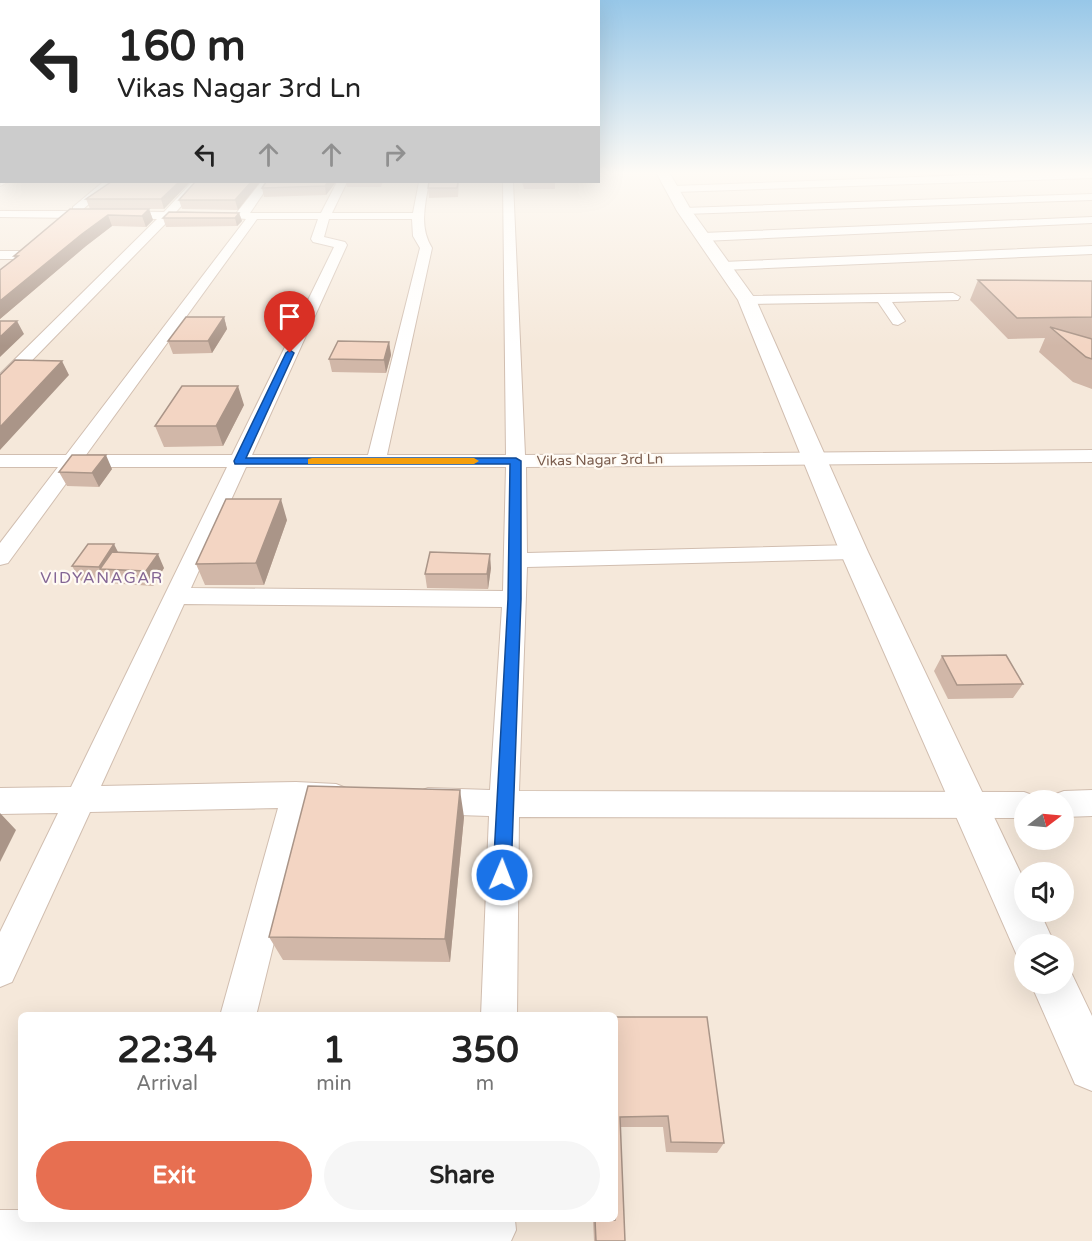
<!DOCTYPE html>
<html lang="en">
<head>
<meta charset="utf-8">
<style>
  :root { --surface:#fff; --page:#f6f6f6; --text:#222; --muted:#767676; --accent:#e76f51 }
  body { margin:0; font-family:"Varela Round",sans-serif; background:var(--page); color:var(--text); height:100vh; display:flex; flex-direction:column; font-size:22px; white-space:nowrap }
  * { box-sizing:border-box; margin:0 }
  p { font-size:20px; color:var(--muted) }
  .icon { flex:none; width:33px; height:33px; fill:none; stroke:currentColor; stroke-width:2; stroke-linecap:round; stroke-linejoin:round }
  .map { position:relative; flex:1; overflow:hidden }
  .sheet { position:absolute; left:18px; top:1012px; width:600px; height:210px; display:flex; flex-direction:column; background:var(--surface); border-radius:9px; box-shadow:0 6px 24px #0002 }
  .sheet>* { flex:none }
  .banner { position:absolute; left:0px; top:0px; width:600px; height:183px; box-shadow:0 6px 24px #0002; background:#fff; color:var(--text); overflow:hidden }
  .needle { width:39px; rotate:74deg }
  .buttons { position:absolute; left:1014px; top:790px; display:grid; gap:12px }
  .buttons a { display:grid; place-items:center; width:60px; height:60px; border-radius:50%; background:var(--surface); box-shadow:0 6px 24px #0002; font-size:30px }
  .pin { position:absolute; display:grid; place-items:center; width:51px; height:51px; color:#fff; margin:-62px -26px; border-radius:50% 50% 50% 0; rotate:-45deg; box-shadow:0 0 6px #0007 }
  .pin .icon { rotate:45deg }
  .me { position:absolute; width:66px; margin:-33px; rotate:1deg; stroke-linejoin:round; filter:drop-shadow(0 0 4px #0008) }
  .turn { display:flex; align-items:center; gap:21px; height:126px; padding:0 18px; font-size:27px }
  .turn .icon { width:78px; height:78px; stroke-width:2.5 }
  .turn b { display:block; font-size:42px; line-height:51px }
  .lanes { display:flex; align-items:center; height:57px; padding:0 18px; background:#0003; justify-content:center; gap:30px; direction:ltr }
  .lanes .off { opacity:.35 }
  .eta { display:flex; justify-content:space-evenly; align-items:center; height:102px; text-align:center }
  .eta b { font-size:36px; font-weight:800; line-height:42px }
  .button { display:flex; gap:12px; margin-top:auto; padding:12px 18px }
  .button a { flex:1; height:69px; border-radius:36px; background:var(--accent); color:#fff; font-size:24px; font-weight:800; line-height:69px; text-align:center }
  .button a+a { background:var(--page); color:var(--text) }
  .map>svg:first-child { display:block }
  .residential { fill:#f5e8da; fill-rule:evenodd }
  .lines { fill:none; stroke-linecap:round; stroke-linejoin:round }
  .minor-casing { stroke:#d1beb0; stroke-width:2 }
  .tertiary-casing { stroke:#d1beb0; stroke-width:2 }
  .minor { fill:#fff; fill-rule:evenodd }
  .tertiary { fill:#fff; fill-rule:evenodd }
  .wall { fill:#d1b7a8 }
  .shaded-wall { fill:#aa9588 }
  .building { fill:#f3d5c3; stroke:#aa9588; stroke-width:1.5 }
  .route { fill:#1a73e8; stroke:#114b97; stroke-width:1.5 }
  .slow { fill:#f59e0b }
  .labels { text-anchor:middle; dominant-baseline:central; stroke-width:4.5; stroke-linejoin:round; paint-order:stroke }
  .far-street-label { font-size:14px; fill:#7a5c4d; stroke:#fffaf3 }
  .neighbourhood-label { font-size:16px; letter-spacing:1.5px; fill:#846695; stroke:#fffaf3 }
</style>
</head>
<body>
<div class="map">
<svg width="1092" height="1241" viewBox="0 0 1092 1241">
  <rect width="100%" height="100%" fill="#fdf6ec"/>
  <!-- residential -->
  <path class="residential" d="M 0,172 L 2,182 L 598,182 L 599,172 L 1092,172 L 1092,1241 L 0,1241 ZM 1024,801 L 1064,801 L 1064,840 L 1024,840 ZM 1024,873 L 1064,873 L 1064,912 L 1024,912 ZM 1024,945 L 1064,945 L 1064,984 L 1024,984 ZM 21,1016 L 615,1016 L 615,1220 L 21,1220 Z"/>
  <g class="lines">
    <defs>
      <path id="minor" d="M 1052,172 L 1092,172 L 1092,178 L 674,192 L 669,189 L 674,186 Z
        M 2,179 L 2,182 L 8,182 L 0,186 Z
        M 103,182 L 114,182 L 81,211 L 164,212 L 192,182 L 202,182 L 176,212 L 196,213 L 202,216 L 196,219 L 170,219 L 6,387 L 0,388 L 0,374 L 157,219 L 0,217 L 0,211 L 73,211 L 73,207 Z
        M 261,182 L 271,182 L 250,213 L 321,213 L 337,182 L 347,182 L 332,213 L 413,213 L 419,182 L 429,182 C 425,205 419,227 432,248 L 387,455 L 506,455 L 503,182 L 513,182 L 525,455 L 1092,450 L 1092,462 L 526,467 L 527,553 L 854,545 L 862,547 L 865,552 L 862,557 L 854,559 L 527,567 L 519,791 L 1024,792 L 1035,796 L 1037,801 L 1024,801 L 1024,818 L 519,817 L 517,1016 L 481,1016 L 489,816 L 428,814 L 418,810 L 413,801 L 418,792 L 428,788 L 490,790 L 502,607 L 184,604 L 101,786 L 296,782 L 336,784 L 346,788 L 351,797 L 346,806 L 336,810 L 307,808 L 256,1016 L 220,1016 L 278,808 L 90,812 L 12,982 L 0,987 L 0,932 L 58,813 L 0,814 L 0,788 L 71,787 L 227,467 L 78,467 L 8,563 L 0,565 L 0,543 L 58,467 L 0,467 L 0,455 L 66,455 L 246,219 L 236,218 L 234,216 ZM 257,219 L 318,219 L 311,239 L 313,242 L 334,247 L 232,455 L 86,455 ZM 329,219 L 412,219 L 413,236 L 420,248 L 368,455 L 252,455 L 347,245 L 345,242 L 324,237 ZM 246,467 L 506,467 L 503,591 L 191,588 Z
        M 1092,194 L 1092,200 L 684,214 L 678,211 L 684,208 Z
        M 1092,217 L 1092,223 L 703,241 L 697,237 L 703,233 Z
        M 1092,246 L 1092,254 L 723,270 L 717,266 L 723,262 Z
        M 0,251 L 22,251 L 28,255 L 22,259 L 0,259 Z
        M 953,293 L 960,297 L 958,300 L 892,302 L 905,321 L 898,325 L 893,324 L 878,302 L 747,304 L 740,300 L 747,296 Z
        M 1092,790 L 1092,816 L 1064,817 L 1064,801 L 1051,801 L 1053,795 L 1064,791 Z
        M 0,1210 L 21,1210 L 21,1220 L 515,1220 L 516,1230 L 511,1241 L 0,1241 Z"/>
      <path id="tertiary" d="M 656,172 L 669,172 L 691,210 L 756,300 L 868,552 L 1024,880 L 1024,912 L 1040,912 L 1055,945 L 1024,945 L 1024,962 L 1019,960 L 840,552 L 738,300 L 677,211 Z
        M 1064,966 L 1069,968 L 1092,1016 L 1092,1091 L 1075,1084 L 1031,984 L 1064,984 Z"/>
    </defs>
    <!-- minor casing -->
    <use href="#minor" class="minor-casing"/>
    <!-- tertiary casing -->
    <use href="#tertiary" class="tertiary-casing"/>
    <!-- minor -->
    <use href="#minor" class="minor"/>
    <!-- tertiary -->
    <use href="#tertiary" class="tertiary"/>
  </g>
  <!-- wall -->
  <path class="wall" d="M 190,182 L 164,209 L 90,209 L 86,199 Z
    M 195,182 L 260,182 L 238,210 L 182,209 L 179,200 Z
    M 266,182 L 336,182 L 326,195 L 264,197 L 262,188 Z
    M 346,182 L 383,182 L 381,187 L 347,187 Z
    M 459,182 L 458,197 L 429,198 L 428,188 Z
    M 522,182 L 555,182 L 555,189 L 524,189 Z
    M 70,209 L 149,209 L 153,220 L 146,227 L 112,226 L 86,246 L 0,319 L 0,270 L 15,259 L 14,256 Z
    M 239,213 L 242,221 L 237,226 L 166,227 L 163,218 Z
    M 978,280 L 1092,281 L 1092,338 L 1089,338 L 1092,339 L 1092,389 L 1073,382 L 1039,352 L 1045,338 L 1008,339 L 970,300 Z
    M 224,317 L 227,329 L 212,353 L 173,354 L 168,341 Z
    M 389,342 L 391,355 L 386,373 L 332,372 L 329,359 Z
    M 244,405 L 223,446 L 164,447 L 155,426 Z
    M 112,469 L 99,487 L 67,486 L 59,472 Z
    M 287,520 L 264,585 L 205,585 L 196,564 Z
    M 118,552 L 164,568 L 153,586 L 108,583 L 106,581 L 81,581 L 72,566 Z
    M 491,568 L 488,589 L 427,588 L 425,574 Z
    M 942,656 L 1023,684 L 1013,698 L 948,699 L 934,671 Z
    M 464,817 L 450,962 L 283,960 L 269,937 Z
    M 615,1017 L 724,1143 L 717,1153 L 666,1152 L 663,1127 L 620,1127 L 625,1241 L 594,1241 L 593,1220 L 615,1220 Z"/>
  <!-- shaded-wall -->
  <path class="shaded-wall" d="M 179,182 L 190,182 L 164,209 L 161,199 Z
    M 251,182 L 260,182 L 238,210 L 235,200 Z
    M 328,182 L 336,182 L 326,195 L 325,186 Z
    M 149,209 L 153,220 L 146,227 L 142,216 Z
    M 239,213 L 242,221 L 237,226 L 235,218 Z
    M 108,215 L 112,226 L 86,246 L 0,319 L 0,301 L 82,234 Z
    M 224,317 L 227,329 L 212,353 L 208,341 Z
    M 17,321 L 24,334 L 0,357 L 0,337 Z
    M 389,342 L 391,355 L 386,373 L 384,360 Z
    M 62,361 L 69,375 L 0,450 L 0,427 Z
    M 238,386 L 244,405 L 223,446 L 216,426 Z
    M 106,455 L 112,469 L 99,487 L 92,473 Z
    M 281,499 L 287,520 L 264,585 L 256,563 Z
    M 114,544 L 121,558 L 100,569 L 99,567 Z
    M 158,554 L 164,568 L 153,586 L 146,571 Z
    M 490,554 L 491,568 L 488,589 L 487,574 Z
    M 460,790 L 464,817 L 450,962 L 445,939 Z
    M 0,813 L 16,830 L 0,862 Z"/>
  <!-- building -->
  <path class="building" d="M 111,182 L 179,182 L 161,199 L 86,199 Z
    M 195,182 L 251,182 L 235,200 L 179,200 Z
    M 266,182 L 328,182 L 325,186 L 262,188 Z
    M 429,182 L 458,182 L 457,188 L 428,188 Z
    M 70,209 L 149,209 L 142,216 L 108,215 L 82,234 L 0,301 L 0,270 L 18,256 L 14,256 Z
    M 169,212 L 239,213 L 235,218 L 163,218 Z
    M 978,280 L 1092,281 L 1092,317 L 1017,318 Z
    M 186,317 L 224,317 L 208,341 L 168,341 Z
    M 0,321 L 17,321 L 0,337 Z
    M 1050,327 L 1092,339 L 1092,359 L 1086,357 Z
    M 338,341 L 389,342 L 384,360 L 329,359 Z
    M 15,360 L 62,361 L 0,427 L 0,375 Z
    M 182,386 L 238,386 L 216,426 L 155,426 Z
    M 72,455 L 106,455 L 92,473 L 59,472 Z
    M 226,499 L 281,499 L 256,563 L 196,564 Z
    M 88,544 L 114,544 L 99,567 L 72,566 Z
    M 112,552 L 158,554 L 146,571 L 100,569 Z
    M 430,552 L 490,554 L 487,574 L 425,574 Z
    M 1006,655 L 1023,684 L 957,685 L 942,656 Z
    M 308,786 L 460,790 L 445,939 L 269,937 Z
    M 615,1017 L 707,1017 L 724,1143 L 671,1142 L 668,1116 L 620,1117 L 625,1241 L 596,1241 L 595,1220 L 615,1220 Z"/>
  <!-- sky -->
  <linearGradient id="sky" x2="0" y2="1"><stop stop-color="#97c7e8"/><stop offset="0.5" stop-color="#fefbf6"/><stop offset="1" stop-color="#fefbf6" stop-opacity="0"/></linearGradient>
  <rect width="1092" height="346" fill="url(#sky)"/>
  <!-- route -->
  <path class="route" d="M 290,350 L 294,353 L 246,458 L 516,458 L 521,461 L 521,599 L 511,875 L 508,881 L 502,883 L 496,881 L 493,875 L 508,599 L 510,464 L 235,464 L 234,461 L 286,353 Z"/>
  <!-- slow -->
  <path class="slow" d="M 312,458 L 474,458 L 479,461 L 474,464 L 308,464 L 308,459 Z"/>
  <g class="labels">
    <!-- far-street labels -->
    <g class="far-street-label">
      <text transform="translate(600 460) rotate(-1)">Vikas Nagar 3rd Ln</text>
    </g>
    <!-- neighbourhood labels -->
    <g class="neighbourhood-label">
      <text x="102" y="578">VIDYANAGAR</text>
    </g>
  </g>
</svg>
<div class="buttons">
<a><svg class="needle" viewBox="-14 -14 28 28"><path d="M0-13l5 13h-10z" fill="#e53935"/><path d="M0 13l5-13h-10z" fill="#767676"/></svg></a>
<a><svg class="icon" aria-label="sound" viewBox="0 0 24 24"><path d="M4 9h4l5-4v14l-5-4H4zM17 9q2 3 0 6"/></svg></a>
<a><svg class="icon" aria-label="layers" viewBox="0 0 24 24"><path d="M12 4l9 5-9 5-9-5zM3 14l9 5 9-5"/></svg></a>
</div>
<div class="pin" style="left:290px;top:353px;background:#d93025"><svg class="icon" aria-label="arrive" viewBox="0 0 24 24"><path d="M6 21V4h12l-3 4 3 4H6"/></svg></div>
<svg class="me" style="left:502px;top:875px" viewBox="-20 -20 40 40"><circle r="17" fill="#1a73e8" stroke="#fff" stroke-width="3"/><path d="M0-11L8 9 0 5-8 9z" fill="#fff"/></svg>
<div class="banner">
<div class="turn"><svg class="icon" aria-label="left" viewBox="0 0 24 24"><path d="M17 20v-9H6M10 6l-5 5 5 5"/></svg><div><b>160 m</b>Vikas Nagar 3rd Ln</div></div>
<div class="lanes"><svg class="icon" aria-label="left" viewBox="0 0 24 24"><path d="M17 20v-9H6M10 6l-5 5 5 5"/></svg><svg class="icon off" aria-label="ahead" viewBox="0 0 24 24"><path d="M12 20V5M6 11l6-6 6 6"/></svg><svg class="icon off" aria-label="ahead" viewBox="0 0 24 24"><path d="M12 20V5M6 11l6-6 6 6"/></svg><svg class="icon off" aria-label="right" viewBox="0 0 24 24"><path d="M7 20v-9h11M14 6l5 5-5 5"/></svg></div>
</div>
<section class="sheet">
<div class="eta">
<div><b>22:34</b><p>Arrival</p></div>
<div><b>1</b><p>min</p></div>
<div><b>350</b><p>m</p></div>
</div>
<div class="button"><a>Exit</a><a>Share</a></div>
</section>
</div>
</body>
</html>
